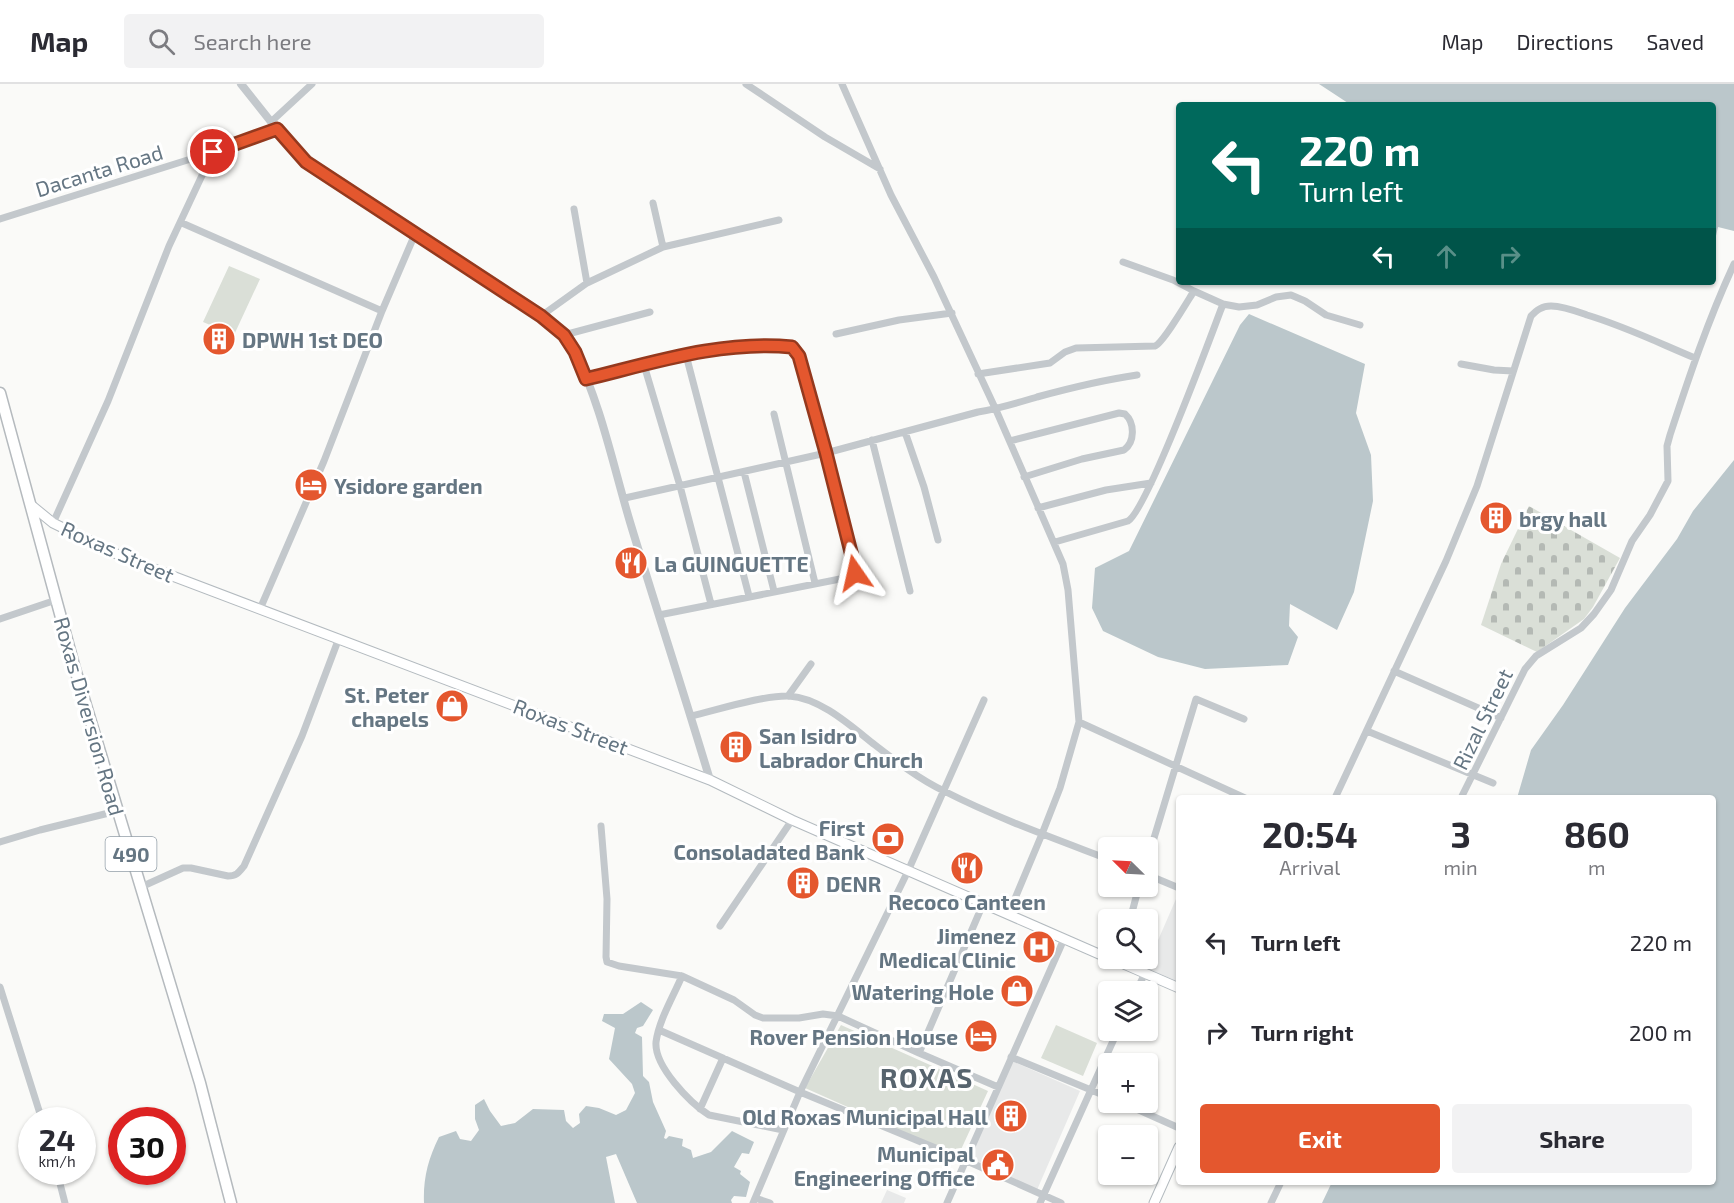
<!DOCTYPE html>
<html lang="en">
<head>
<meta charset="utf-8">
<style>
  :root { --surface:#fff; --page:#f2f2f3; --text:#2b2b33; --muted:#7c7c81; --line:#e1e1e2; --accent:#e4572e }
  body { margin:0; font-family:"Exo 2",sans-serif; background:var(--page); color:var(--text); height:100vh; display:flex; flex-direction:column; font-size:22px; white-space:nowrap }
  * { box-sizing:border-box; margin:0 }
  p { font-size:20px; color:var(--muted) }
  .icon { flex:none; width:33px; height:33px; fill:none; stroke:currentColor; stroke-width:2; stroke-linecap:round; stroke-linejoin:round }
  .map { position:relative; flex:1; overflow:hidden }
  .drawer { position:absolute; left:1176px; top:711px; width:540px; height:390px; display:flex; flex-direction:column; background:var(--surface); border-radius:6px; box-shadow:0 2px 4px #0004 }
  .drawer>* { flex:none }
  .guide { position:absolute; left:1176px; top:18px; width:540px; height:183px; border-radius:6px; box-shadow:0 2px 4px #0004; background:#00695c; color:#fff; overflow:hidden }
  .needle { width:39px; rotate:294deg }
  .tools { position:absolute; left:1098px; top:753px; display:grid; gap:12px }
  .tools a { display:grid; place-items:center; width:60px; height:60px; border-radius:6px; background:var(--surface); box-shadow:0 2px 4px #0004; font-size:30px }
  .speed { position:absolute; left:18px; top:1023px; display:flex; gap:12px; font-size:30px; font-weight:700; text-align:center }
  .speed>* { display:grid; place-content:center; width:78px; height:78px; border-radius:50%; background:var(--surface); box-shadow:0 2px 4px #0004; line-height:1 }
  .speed small { font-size:15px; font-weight:400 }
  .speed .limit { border:9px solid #d22; background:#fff; color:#111 }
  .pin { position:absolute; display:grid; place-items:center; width:51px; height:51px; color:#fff; margin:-26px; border:3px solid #fff; border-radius:50%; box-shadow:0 2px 6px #0007 }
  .me { position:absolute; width:66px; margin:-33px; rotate:349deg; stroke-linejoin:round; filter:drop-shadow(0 0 4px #0008) }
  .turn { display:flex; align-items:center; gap:21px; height:126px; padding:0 24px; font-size:27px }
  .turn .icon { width:78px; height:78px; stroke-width:2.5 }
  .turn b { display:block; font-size:42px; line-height:51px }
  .lanes { display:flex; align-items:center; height:57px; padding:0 24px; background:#0003; justify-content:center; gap:30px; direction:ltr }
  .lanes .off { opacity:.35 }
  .eta { display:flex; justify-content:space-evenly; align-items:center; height:102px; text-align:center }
  .eta b { font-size:36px; font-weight:700; line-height:42px }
  .primary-button { display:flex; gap:12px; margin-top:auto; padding:12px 24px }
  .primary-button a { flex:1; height:69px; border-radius:6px; background:var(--accent); color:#fff; font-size:24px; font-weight:700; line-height:69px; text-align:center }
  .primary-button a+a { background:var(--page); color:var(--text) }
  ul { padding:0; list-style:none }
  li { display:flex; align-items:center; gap:18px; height:90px; padding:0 24px }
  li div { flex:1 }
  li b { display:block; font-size:22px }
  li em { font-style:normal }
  header { display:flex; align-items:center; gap:36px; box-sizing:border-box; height:84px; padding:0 30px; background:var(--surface); border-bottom:2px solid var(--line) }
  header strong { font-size:28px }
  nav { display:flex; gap:33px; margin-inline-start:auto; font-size:21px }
  .search { width:420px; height:54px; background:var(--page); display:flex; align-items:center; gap:15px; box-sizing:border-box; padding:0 21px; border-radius:6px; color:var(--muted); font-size:22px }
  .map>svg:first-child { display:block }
  .built { fill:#e8e9e9 }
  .cemetery { fill:url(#cemetery-stones) }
  .green { fill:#dadfd7 }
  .water { fill:#bbc7cb }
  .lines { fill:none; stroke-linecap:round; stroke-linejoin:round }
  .secondary-casing { stroke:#b3babf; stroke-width:11 }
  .primary-casing { stroke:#b5babe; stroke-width:13 }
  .minor { stroke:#c3c8cc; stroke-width:7 }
  .tertiary { stroke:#c3c8cc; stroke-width:8 }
  .secondary { stroke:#fff; stroke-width:9 }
  .primary { stroke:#fff; stroke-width:10 }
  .route-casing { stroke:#94391e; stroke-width:15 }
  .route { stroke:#e4572e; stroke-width:10 }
  .labels { text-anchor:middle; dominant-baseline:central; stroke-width:6; stroke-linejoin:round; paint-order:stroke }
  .shield { fill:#fff; stroke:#939fa8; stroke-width:1.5 }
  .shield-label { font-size:20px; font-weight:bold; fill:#657683 }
  .street-label { font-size:21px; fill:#657683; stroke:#fff }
  .poi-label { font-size:21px; font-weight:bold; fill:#657683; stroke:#fff; text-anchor:end }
  .district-label { font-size:27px; font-weight:bold; letter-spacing:1.5px; fill:#57646e; stroke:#fff }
</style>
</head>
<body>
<header>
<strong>Map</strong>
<div class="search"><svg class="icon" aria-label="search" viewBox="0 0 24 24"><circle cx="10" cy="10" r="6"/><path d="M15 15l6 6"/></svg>Search here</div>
<nav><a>Map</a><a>Directions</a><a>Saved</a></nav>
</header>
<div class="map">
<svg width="1734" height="1119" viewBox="0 0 1734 1119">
  <defs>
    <pattern id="cemetery-stones" width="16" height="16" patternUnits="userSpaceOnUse" patternTransform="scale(1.5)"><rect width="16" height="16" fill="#dadfd7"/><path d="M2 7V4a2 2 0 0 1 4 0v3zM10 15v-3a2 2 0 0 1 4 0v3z" fill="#b4b9b4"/></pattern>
  </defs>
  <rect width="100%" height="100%" fill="#fafaf8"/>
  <!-- built -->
  <path class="built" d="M 1179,808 L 1179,898 L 1146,884 Z
    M 1010,976 L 1080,1007 L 1037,1106 L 968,1076 Z
    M 887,1106 L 906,1114 L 904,1119 L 881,1119 Z"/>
  <!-- cemetery -->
  <path class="cemetery" d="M 1529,422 L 1620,474 L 1593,523 L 1584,535 L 1537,568 L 1481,541 L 1501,480 Z"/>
  <!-- green -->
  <path class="green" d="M 229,182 L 260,195 L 234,251 L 203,238 Z
    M 841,941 L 988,1007 L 958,1072 L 805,1004 Z
    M 1056,941 L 1097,959 L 1083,992 L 1041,974 Z"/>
  <!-- water -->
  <path class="water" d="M 1319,0 L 1734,0 L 1734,147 L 1718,143 L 1713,165 L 1713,21 L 1351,21 Z
    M 1249,230 L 1365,280 L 1356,329 L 1371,371 L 1373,417 L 1354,508 L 1337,546 L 1290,520 L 1289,542 L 1298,553 L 1288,581 L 1205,585 L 1158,573 L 1103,547 L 1092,524 L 1095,484 L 1129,467 L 1240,241 Z
    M 1734,376 L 1734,1119 L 1322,1119 L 1332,1098 L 1713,1098 L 1713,714 L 1517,714 L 1531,666 L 1563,621 L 1625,524 L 1677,455 L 1693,427 Z
    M 641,918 L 653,926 L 643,942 L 637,944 L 635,949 L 642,953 L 643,992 L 649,998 L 653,1018 L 666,1047 L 664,1054 L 666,1055 L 669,1052 L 683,1055 L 682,1062 L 691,1066 L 693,1074 L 711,1068 L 732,1047 L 754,1058 L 749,1070 L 742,1069 L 734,1083 L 741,1087 L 740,1090 L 750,1098 L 746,1113 L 734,1112 L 731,1116 L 732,1119 L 637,1119 L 616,1070 L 606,1073 L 615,1119 L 424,1119 C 423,1095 428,1075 439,1053 L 456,1047 L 460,1055 L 471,1057 L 479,1046 L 475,1035 L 475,1021 L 484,1015 L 490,1027 L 501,1042 L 515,1039 L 533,1025 L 564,1026 L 566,1037 L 573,1044 L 580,1039 L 579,1030 L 586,1022 L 599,1024 L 616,1031 L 626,1026 L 635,1009 L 632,1000 L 609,975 L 615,944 L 602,937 L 604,930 L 623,930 Z"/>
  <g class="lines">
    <defs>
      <path id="secondary" d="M 31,421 L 53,439 L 125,474 L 710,696 L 792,736 L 1108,874
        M 1110,874 L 1179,904
        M 1154,1119 L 1179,1063"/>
      <path id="primary" d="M 0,309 L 75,585 L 200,999 L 231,1119"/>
    </defs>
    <!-- secondary casing -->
    <use href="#secondary" class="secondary-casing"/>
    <!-- primary casing -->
    <use href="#primary" class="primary-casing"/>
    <!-- minor -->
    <path class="minor" d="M 746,0 L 825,53 L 880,85
      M 842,0 L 891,111 L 934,193 L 996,326 L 1063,480 L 1068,506 L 1079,638 L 1060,704 L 1042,750 L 1008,831
      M 272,37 L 312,0
      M 653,119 L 663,163
      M 574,125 L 587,199
      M 0,135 L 213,68 L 277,44
      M 182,139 L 382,227
      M 1123,178 L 1173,196 L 1194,207
      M 1223,220 L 1239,223 L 1257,221 L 1276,213 L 1291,211 L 1305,217 L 1326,231 L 1360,241
      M 541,232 L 587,199 L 663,163 L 779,136
      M 836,250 L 899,236 L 952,229
      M 564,251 L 650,228
      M 686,271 L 749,512
      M 1461,280 L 1494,286 L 1513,287
      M 644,281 L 680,402 L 711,520
      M 978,290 L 1050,279 L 1065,268 L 1076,264 L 1155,262 C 1163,259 1187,218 1194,207 L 1223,220 C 1211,252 1147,426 1128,437 L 1055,458
      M 586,295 C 652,279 723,255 792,263 L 799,272 L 826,369 L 855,485 L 855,490 L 850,493 L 659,531
      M 774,330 L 815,499
      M 905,348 L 924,403 L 938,456
      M 872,356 L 910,507
      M 1010,357 L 1119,329 L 1125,330 C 1135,339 1135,358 1124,366 L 1082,375 L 1024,393
      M 744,388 L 774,507
      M 625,414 L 826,369 L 978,328 C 998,325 1017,319 1037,313 C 1070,304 1103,296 1137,291
      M 1038,424 L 1106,406 L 1151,399
      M 53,439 L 108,317 L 169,162 L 213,68
      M 260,525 L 324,377 L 382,227 L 415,150
      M 0,535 L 56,516
      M 1394,587 L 1501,634
      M 788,612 L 811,580
      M 691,632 C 717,626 764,611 789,612 C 821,614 852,643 875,661 C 897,678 919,695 944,707 C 997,734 1053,754 1108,775
      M 1079,638 L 1245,714
      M 1367,647 L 1493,699
      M 1335,714 L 1446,477 L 1477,402 L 1531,232 C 1537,226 1542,222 1551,222 C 1563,222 1576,227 1587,231 C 1624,242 1659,259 1695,274
      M 1461,714 L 1525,585 L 1536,572 L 1581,544 L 1594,530 L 1611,506 L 1632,457 L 1650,431 L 1668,397 L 1667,362 L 1670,351 C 1689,293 1708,236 1734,180
      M 601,742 L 607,815 L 606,873 L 607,878 L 619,882 L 682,892 L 734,916 L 755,931 L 763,934 L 799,934 L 823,930 L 838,932 L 919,969
      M 0,758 L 40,746 L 117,727
      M 1148,774 L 1196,615 L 1244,635
      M 1148,791 L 1179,804
      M 141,803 L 183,784 L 191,784 L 228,792 C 237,792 239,788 244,782 L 302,652 L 339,554
      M 983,820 L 919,969 L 998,1003
      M 1130,836 L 1139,802
      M 720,842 L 792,736
      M 682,892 C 673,913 659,936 656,958 C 654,982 690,1019 709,1031 L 783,1046
      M 0,903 L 42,1036
      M 1136,908 L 1145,889
      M 659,946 L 800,1008 L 967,1077 L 1061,1119
      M 1011,973 L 1108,1013
      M 1121,1018 L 1179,1044
      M 700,1025 L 723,974
      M 57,1088 L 65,1119
      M 755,1114 L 770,1119
      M 753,1119 L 800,1008 L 908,787 L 984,616
      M 947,1119 L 1064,855
      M 1040,1119 L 1118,946
      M 1271,1119 L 1281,1098"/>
    <!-- tertiary -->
    <path class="tertiary" d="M 241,0 L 291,63 L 306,78 L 541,232 C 554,243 567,252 575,268 C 601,321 613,381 630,438 C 656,524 684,609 710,696"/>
    <!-- secondary -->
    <use href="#secondary" class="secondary"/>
    <!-- primary -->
    <use href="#primary" class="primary"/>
  </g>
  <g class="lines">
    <defs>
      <path id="route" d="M 213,68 L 277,45 L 306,78 L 541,232 L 564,251 L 575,268 L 586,295 C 652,279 722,256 792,263 L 799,272 L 826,369 L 855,484 L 855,489"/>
    </defs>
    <!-- route casing -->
    <use href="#route" class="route-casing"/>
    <!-- route -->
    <use href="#route" class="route"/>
  </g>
  <!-- icons -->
  <defs>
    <symbol id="building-disc" viewBox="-11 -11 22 22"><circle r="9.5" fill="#e4572e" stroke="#fff"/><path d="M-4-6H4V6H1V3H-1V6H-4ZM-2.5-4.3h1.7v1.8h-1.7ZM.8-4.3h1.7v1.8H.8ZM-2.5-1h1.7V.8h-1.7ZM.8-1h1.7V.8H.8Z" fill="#fff"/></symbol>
    <symbol id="hotel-disc" viewBox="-11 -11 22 22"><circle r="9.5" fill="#e4572e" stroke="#fff"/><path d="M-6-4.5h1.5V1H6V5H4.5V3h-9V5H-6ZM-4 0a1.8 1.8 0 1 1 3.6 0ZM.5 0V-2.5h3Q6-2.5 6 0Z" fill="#fff"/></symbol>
    <symbol id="restaurant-disc" viewBox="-11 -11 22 22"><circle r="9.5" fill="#e4572e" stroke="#fff"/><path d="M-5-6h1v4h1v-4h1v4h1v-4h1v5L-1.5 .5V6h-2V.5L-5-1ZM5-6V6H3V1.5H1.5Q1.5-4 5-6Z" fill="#fff"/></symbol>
    <symbol id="shop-disc" viewBox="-11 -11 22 22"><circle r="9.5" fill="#e4572e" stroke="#fff"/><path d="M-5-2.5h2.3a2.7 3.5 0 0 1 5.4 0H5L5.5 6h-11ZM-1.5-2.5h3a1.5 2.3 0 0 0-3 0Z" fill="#fff"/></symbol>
    <symbol id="bank-disc" viewBox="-11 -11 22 22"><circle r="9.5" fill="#e4572e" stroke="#fff"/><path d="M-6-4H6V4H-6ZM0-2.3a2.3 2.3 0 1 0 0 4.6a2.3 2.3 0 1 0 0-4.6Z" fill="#fff"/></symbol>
    <symbol id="hospital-disc" viewBox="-11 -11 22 22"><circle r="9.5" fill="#e4572e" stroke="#fff"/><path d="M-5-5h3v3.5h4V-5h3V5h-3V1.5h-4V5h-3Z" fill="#fff"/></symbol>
    <symbol id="civic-disc" viewBox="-11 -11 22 22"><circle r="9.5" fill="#e4572e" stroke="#fff"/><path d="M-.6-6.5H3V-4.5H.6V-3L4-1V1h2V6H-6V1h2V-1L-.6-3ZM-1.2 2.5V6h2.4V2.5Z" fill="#fff"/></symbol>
  </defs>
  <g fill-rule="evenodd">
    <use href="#building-disc" x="200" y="236" width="38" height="38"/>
    <use href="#hotel-disc" x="292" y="382" width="38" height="38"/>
    <use href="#building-disc" x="1477" y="415" width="38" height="38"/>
    <use href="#restaurant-disc" x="612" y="460" width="38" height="38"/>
    <use href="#shop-disc" x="433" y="603" width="38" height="38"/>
    <use href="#building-disc" x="717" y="644" width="38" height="38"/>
    <use href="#bank-disc" x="869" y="736" width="38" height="38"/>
    <use href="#restaurant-disc" x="948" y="765" width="38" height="38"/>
    <use href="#building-disc" x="784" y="780" width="38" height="38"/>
    <use href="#hospital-disc" x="1020" y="844" width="38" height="38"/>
    <use href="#shop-disc" x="998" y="888" width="38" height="38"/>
    <use href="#hotel-disc" x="962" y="933" width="38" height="38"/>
    <use href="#building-disc" x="992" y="1013" width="38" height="38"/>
    <use href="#civic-disc" x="979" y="1062" width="38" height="38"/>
  </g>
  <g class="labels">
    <!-- shield labels -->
    <rect class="shield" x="105.5" y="753" width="51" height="34" rx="4.5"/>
    <g class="shield-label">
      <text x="131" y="770">490</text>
    </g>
    <!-- street labels -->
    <g class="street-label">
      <text transform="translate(99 86) rotate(-17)">Dacanta Road</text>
      <text transform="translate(118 467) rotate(24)">Roxas Street</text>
      <text transform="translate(90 632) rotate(74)">Roxas Diversion Road</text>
      <text transform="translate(1482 635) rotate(-64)">Rizal Street</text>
      <text transform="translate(571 642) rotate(21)">Roxas Street</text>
    </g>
    <!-- poi labels -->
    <g class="poi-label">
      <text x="242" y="255" text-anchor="start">DPWH 1st DEO</text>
      <text x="334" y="401" text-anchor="start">Ysidore garden</text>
      <text x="1519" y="434" text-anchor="start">brgy hall</text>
      <text x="654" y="479" text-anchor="start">La GUINGUETTE</text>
      <text x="429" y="610">St. Peter<tspan x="429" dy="24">chapels</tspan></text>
      <text x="759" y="651" text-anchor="start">San Isidro<tspan x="759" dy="24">Labrador Church</tspan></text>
      <text x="865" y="743">First<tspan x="865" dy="24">Consoladated Bank</tspan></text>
      <text x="826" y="799" text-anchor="start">DENR</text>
      <text x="967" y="817" text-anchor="middle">Recoco Canteen</text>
      <text x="1016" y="851">Jimenez<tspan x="1016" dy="24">Medical Clinic</tspan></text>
      <text x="994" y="907">Watering Hole</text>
      <text x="958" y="952">Rover Pension House</text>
      <text x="988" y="1032">Old Roxas Municipal Hall</text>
      <text x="975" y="1069">Municipal<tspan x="975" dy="24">Engineering Office</tspan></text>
    </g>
    <!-- district labels -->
    <g class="district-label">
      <text x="927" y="993">ROXAS</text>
    </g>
  </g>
</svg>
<div class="tools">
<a><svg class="needle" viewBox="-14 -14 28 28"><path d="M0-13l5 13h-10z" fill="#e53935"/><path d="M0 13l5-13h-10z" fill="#7c7c81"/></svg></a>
<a><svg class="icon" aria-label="search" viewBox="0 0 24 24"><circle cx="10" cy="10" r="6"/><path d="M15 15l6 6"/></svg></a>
<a><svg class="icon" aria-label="layers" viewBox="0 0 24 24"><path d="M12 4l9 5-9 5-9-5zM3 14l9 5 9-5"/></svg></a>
<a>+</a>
<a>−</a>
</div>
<div class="speed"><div>24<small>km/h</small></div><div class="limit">30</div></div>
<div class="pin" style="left:213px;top:68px;background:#d93025"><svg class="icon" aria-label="arrive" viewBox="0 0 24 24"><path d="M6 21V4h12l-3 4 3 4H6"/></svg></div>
<svg class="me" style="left:855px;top:489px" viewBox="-20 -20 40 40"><path d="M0-17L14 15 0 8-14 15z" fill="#e4572e" stroke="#fff" stroke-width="4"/></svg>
<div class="guide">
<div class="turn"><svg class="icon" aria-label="left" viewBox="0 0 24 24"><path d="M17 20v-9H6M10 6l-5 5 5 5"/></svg><div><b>220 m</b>Turn left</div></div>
<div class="lanes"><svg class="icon" aria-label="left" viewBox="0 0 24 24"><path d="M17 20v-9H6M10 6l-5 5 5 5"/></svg><svg class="icon off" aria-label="ahead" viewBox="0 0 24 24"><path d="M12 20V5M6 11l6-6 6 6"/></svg><svg class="icon off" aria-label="right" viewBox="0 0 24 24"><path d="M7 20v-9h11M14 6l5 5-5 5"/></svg></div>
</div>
<section class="drawer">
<div class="eta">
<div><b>20:54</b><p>Arrival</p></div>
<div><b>3</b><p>min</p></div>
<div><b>860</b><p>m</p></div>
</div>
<ul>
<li><svg class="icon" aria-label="left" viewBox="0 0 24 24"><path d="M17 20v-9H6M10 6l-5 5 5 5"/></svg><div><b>Turn left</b></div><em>220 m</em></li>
<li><svg class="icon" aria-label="right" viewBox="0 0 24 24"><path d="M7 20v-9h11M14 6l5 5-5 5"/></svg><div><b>Turn right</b></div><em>200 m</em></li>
</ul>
<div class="primary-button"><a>Exit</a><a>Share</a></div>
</section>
</div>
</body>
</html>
